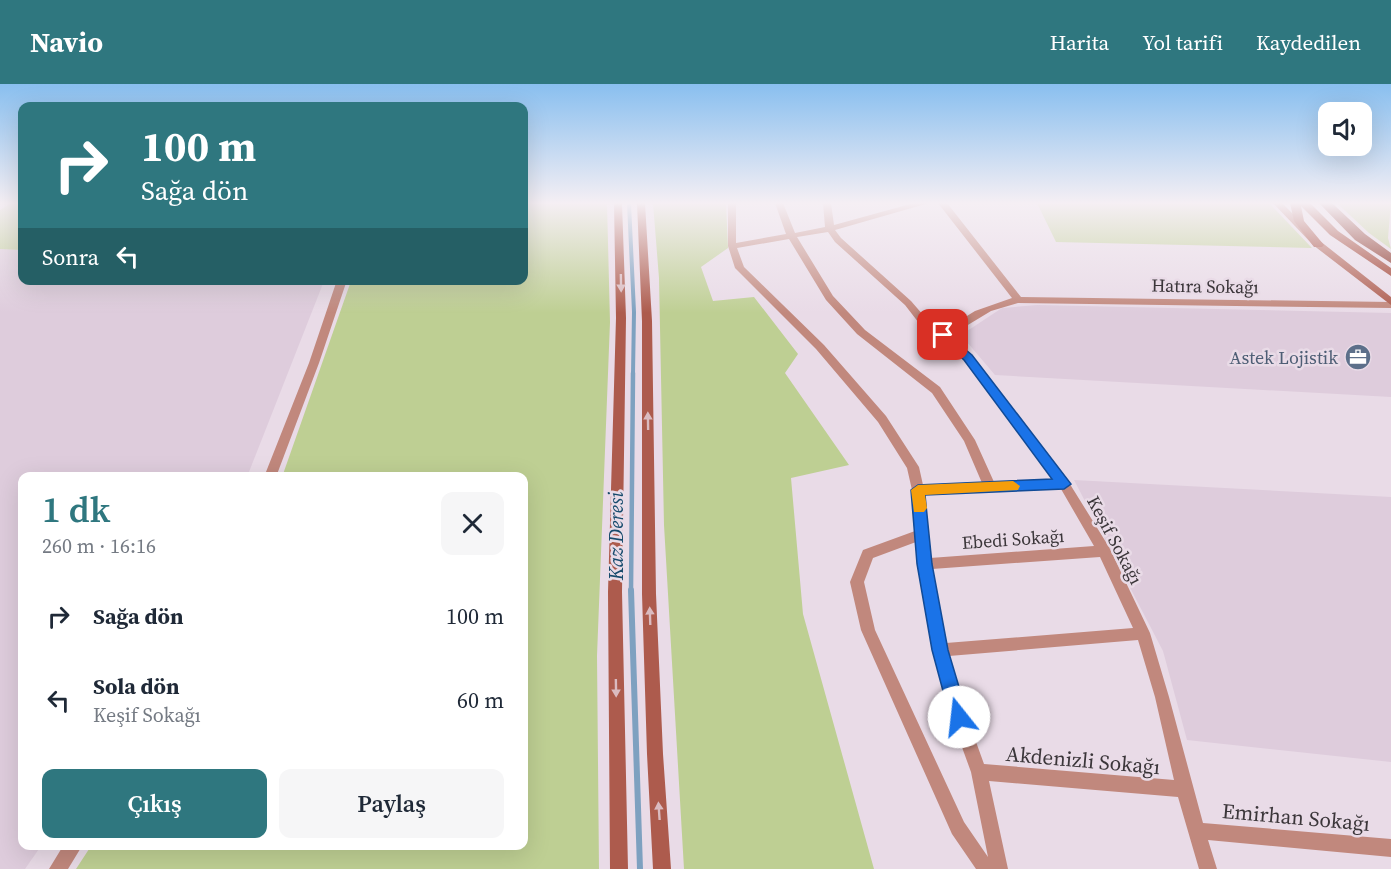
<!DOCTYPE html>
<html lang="tr">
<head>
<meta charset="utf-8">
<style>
  :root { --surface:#fff; --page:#f6f6f7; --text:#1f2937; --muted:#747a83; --accent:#2f777f }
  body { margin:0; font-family:"Source Serif 4",serif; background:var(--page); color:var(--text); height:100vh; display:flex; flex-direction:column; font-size:22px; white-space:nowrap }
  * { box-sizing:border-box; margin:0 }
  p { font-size:20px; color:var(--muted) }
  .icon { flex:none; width:33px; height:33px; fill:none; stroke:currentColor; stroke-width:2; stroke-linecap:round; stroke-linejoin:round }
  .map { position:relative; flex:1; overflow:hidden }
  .details { position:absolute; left:18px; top:388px; width:510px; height:378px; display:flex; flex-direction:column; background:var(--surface); border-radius:12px; box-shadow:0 6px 24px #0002 }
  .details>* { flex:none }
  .banner { position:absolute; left:18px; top:18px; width:510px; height:183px; border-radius:12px; box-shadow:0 6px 24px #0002; background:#2f777f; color:#fff; overflow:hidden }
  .buttons { position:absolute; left:1318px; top:18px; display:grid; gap:12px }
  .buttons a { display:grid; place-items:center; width:54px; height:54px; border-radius:12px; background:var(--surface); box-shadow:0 6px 24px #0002; font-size:30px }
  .pin { position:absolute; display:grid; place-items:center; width:51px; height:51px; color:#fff; margin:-26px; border-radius:12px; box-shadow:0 3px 9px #0006 }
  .me { position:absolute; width:66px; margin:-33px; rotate:344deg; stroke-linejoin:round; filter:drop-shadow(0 0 4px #0008) }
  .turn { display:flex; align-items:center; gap:21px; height:126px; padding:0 24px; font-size:27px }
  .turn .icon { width:78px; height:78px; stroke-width:2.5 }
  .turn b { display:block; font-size:42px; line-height:51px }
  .then { display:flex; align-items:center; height:57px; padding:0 24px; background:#0003; gap:12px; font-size:22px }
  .round { display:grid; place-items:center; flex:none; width:63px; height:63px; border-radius:12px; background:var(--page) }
  .overview { display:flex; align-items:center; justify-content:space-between; height:102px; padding:0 24px }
  h1 { font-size:36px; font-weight:600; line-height:45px; color:var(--accent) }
  .primary-button { display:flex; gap:12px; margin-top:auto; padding:12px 24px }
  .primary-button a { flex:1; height:69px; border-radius:12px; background:var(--accent); color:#fff; font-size:24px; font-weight:600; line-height:69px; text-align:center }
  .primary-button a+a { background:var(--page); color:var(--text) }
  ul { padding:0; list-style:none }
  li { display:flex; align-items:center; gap:18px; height:84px; padding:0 24px }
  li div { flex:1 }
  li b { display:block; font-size:22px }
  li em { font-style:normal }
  header { display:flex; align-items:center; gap:36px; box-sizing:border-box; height:84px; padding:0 30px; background:var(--accent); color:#fff }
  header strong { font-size:28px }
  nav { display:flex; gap:33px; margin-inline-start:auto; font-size:21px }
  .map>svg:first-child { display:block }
  .built { fill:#deccdc }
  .green { fill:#becf93 }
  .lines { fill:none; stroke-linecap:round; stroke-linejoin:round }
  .stream-far2 { stroke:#7ea1c0; stroke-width:4 }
  .stream-far1 { stroke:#7ea1c0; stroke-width:4.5 }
  .stream { stroke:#7ea1c0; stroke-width:6 }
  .street { fill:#c1887d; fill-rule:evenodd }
  .secondary { fill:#ad5b4d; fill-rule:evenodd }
  .primary { fill:#9c3828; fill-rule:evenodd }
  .highway { fill:#812417; fill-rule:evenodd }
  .oneway { fill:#dabbc0 }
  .route { fill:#1a73e8; stroke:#114b97; stroke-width:1.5 }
  .slow { fill:#f59e0b }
  .labels { text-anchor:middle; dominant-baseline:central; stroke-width:5; stroke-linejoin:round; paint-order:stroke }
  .street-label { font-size:18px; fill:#3b363a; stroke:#e9dbe7 }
  .service-label { font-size:18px; fill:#4e5e75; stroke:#e9dbe7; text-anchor:end }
  .water-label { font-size:20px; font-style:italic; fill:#164a6c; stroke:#e9dbe7 }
  .near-street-label { font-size:21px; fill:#3b363a; stroke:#e9dbe7 }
</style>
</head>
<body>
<header>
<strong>Navio</strong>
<nav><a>Harita</a><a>Yol tarifi</a><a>Kaydedilen</a></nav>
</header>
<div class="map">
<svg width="1391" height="785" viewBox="0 0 1391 785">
  <rect width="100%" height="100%" fill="#e9dbe7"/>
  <!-- built -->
  <path class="built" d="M 0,165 L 22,166 L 22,196 L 324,197 L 247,393 L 22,393 L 22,762 L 41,762 L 25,785 L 0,785 Z
    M 1037,221 L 1391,229 L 1391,313 L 995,291 L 961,251 L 1002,224 Z
    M 1074,396 L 1391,413 L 1391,678 L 1187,656 L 1163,567 Z"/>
  <!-- green -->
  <path class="green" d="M 11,119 L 22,119 L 22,166 L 0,165 L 0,126 Z
    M 524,119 L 607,119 L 610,238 L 597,572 L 599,785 L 76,785 L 91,762 L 524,762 L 524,393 L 282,393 L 351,197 L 524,196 Z
    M 653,119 L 726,119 L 728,164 L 701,183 L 713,217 L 754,213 L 798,270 L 785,289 L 849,381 L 791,394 L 803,530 L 874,785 L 684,785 L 664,441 L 659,194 Z
    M 1037,119 L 1269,119 L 1312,164 L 1056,158 Z
    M 1337,119 L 1391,119 L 1388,154 L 1391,165 L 1369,149 Z"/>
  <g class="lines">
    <!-- stream-far2 -->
    <path class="stream-far2" d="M 629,119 L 634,228 L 633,290"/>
    <!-- stream-far1 -->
    <path class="stream-far1" d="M 631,508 L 633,289"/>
    <!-- stream -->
    <path class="stream" d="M 631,506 L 640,785"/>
    <!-- street -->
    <path class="street" d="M 728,119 L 736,119 L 736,159 L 786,150 L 775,119 L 783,119 L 795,149 L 825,143 L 823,119 L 831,119 L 834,141 L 914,119 L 929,119 L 835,146 L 841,154 L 911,217 L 930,239 L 941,248 L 975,227 L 1012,214 L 938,119 L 947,119 L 1021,213 L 1391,218 L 1391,224 L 1018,219 L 991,227 L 948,253 L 972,271 L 1068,397 L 1109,463 L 1150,549 L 1169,613 L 1203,739 L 1391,755 L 1391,773 L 1208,756 L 1217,785 L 1199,785 L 1178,713 L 989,697 L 1008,785 L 976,785 L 952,750 L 861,546 L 850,498 L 863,466 L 915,447 L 912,406 L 907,384 L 878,338 L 816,265 L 735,184 L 728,162 ZM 828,148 L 835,158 L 905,221 L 922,243 L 964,275 L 1054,396 L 994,398 L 975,356 L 940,303 L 865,246 L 833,212 L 797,153 ZM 789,155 L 826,216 L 857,250 L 932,309 L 964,357 L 982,399 L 923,401 L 919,383 L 886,332 L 824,261 L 744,183 L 737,164 ZM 1061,405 L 1094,462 L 930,474 L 924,410 ZM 916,458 L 917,480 L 933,566 L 951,633 L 971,688 L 988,773 L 964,738 L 875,546 L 864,498 L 873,474 ZM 1100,473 L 1133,544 L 946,559 L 932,485 ZM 1138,556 L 1155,613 L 1174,696 L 984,680 L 967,633 L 949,572 Z
      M 337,196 L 347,196 L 319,279 L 276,393 L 264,393 L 309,279 Z
      M 63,762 L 82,762 L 68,785 L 49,785 Z"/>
    <!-- secondary -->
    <path class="secondary" d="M 614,119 L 622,119 L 626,234 L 622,508 L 628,785 L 610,785 L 608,508 L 616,234 Z
      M 637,119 L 645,119 L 652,237 L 656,510 L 663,670 L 671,785 L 653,785 L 647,670 L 642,510 L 642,237 Z
      M 1273,119 L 1282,119 L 1320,157 L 1391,213 L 1391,221 L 1313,161 Z"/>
    <!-- primary -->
    <path class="primary" d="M 1290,119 L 1310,119 L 1338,147 L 1391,184 L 1391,192 L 1330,151 L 1301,122 L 1304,137 L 1324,161 L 1322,163 L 1314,163 L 1294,137 Z"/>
    <!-- highway -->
    <path class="highway" d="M 1319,119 L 1332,119 L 1365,150 L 1391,169 L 1391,179 L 1355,156 Z"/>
  </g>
  <!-- one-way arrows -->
  <defs><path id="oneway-solid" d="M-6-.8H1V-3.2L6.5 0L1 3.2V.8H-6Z" transform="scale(1.5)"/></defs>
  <g class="oneway">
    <use href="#oneway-solid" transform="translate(621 199) rotate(89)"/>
    <use href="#oneway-solid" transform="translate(648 337) rotate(-91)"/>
    <use href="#oneway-solid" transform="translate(650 532) rotate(-92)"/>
    <use href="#oneway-solid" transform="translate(616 604) rotate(89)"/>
    <use href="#oneway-solid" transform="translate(659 727) rotate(-94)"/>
  </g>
  <!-- sky -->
  <linearGradient id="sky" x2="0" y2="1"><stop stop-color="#89bfef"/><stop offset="0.52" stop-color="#f5eff4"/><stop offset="1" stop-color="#f5eff4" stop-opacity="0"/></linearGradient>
  <rect width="1391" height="229" fill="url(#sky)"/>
  <!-- route -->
  <path class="route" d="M 943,247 L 972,271 L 1071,400 L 1064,405 L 925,411 L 932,480 L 948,566 L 968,633 L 965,639 L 959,641 L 953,639 L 950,633 L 932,566 L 917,480 L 911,406 L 918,401 L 1052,395 L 964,276 L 939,254 L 937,251 Z"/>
  <!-- slow -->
  <path class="slow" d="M 1013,397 L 1020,402 L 1018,406 L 925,411 L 927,424 L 924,428 L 914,428 L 911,406 L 918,401 Z"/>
  <!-- icons -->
  <defs>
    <symbol id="office-disc" viewBox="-11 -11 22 22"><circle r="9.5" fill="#5c6f8a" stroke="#e9dbe7"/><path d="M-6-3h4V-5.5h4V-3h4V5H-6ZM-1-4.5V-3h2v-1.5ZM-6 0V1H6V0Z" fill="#fff"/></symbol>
  </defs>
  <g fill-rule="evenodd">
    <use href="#office-disc" x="1343" y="258" width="30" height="30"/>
  </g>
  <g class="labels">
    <!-- street labels -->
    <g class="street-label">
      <text transform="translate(1205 202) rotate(1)">Hatıra Sokağı</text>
      <text transform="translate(1013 455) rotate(-4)">Ebedi Sokağı</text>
      <text transform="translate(1115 456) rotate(62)">Keşif Sokağı</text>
    </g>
    <!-- service labels -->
    <g class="service-label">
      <text x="1338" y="273">Astek Lojistik</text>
    </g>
    <!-- water labels -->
    <g class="water-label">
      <text transform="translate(616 452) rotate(-90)">Kaz Deresi</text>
    </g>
    <!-- near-street labels -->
    <g class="near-street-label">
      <text transform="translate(1083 676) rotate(5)">Akdenizli Sokağı</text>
      <text transform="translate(1296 733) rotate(5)">Emirhan Sokağı</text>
    </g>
  </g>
</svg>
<div class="buttons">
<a><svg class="icon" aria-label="sound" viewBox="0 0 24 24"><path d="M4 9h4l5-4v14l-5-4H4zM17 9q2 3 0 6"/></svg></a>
</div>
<div class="pin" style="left:943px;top:251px;background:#d93025"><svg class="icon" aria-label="arrive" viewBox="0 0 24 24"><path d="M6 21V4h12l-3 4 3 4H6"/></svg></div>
<svg class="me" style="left:959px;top:633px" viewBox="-20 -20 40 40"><circle r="19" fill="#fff"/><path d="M0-13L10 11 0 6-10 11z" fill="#1a73e8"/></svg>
<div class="banner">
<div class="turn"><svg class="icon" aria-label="right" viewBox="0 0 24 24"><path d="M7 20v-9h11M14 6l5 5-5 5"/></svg><div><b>100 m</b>Sağa dön</div></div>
<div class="then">Sonra<svg class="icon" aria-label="left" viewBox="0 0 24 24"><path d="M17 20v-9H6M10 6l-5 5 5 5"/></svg></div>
</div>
<section class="details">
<div class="overview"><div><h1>1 dk</h1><p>260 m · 16:16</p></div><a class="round"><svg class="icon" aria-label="close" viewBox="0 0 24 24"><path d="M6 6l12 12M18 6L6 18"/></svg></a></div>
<ul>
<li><svg class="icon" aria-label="right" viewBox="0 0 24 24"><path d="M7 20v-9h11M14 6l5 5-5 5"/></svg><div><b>Sağa dön</b></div><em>100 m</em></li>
<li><svg class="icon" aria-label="left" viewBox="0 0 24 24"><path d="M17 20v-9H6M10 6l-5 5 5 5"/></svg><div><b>Sola dön</b><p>Keşif Sokağı</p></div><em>60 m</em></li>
</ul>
<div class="primary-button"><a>Çıkış</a><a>Paylaş</a></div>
</section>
</div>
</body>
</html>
